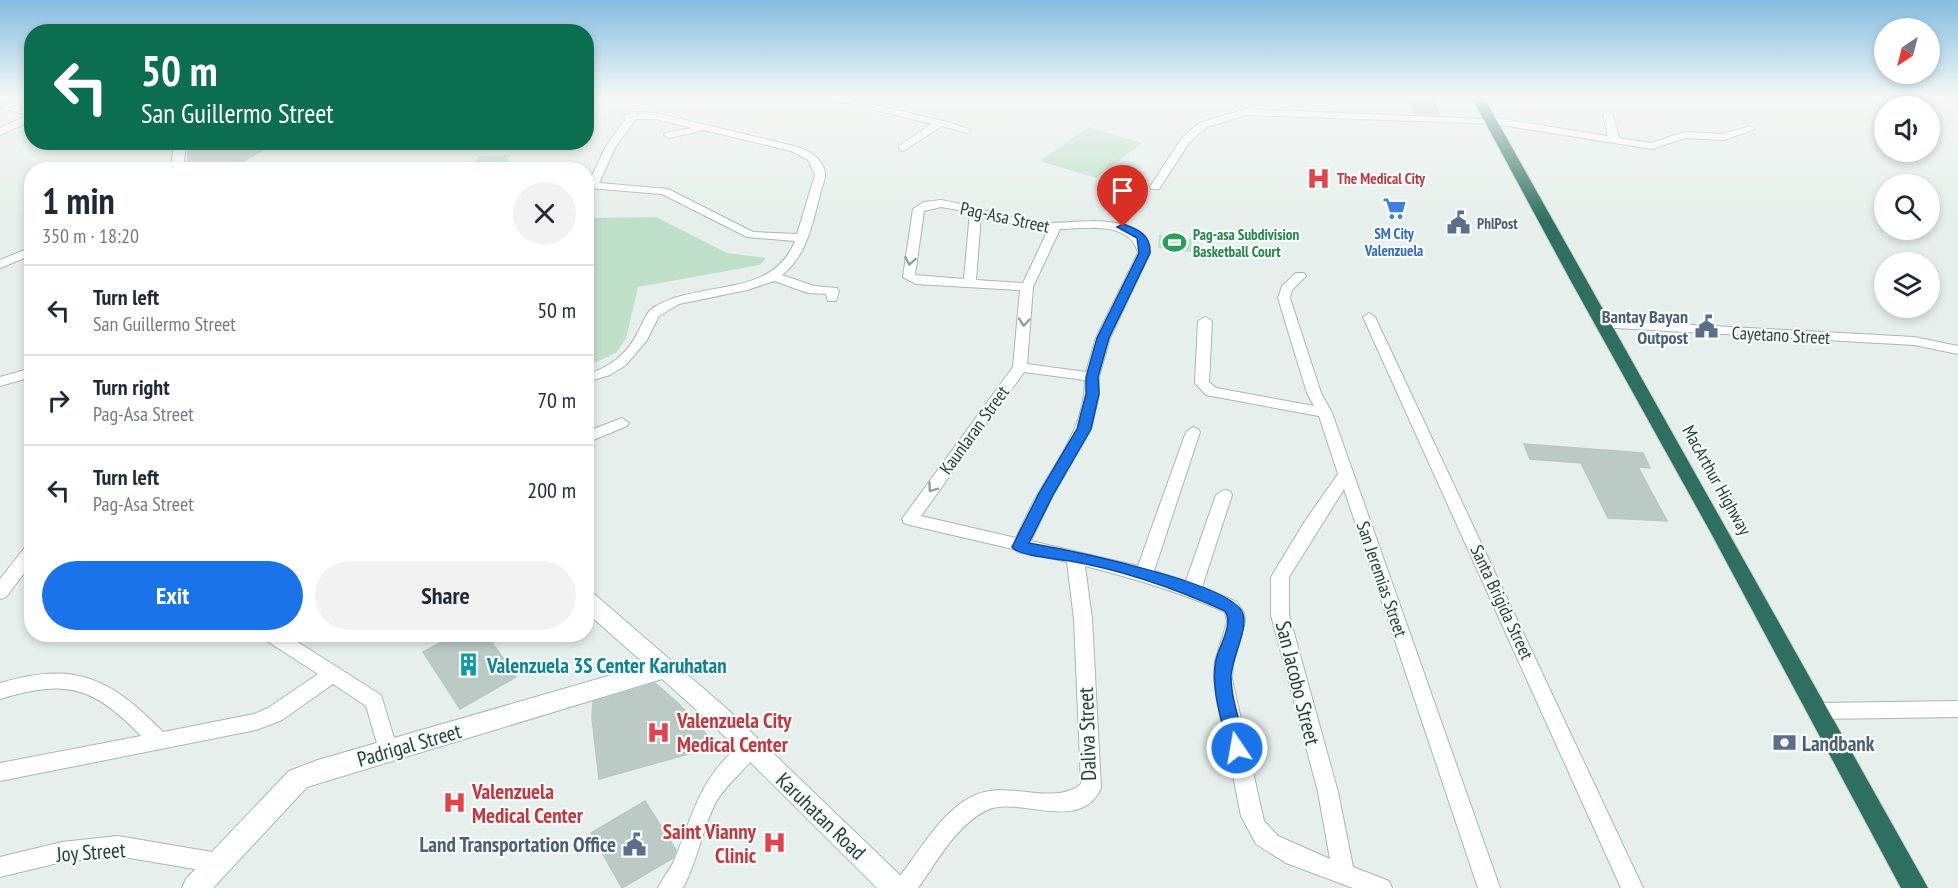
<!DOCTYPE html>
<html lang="en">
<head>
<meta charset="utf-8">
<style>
  :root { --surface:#fff; --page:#f2f2f3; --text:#1f2937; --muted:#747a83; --line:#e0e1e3; --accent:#1a73e8 }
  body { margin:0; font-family:"PT Sans Narrow",sans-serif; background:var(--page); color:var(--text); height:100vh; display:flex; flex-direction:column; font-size:22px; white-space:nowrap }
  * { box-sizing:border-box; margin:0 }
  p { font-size:20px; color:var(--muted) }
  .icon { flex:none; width:33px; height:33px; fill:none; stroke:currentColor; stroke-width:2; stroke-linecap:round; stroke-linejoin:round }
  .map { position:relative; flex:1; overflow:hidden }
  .panel { position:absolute; left:24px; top:162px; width:570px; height:480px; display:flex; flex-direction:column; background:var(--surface); border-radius:24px; box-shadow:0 3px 9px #0003 }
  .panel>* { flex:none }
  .guide { position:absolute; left:24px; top:24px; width:570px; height:126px; border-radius:24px; box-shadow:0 3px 9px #0003; background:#0b6e4f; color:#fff; overflow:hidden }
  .needle { width:39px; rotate:215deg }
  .buttons { position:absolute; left:1874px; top:18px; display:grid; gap:12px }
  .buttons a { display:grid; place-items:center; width:66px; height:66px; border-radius:50%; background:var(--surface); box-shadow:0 3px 9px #0003; font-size:30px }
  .pin { position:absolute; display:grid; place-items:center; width:51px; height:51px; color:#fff; margin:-62px -26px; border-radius:50% 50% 50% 0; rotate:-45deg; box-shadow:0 0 6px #0007 }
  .pin .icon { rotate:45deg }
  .me { position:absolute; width:66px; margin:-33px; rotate:348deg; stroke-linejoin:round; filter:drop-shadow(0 0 4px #0008) }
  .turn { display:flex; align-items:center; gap:21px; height:126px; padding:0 18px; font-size:27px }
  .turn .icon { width:78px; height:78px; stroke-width:2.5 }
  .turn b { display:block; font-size:42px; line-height:51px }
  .round { display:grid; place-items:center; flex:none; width:63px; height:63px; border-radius:32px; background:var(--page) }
  .overview { display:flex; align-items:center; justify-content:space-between; height:102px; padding:0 18px }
  h1 { font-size:36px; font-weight:700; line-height:45px }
  .cta { display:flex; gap:12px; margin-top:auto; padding:12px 18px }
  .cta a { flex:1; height:69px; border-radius:36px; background:var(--accent); color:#fff; font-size:24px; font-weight:700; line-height:69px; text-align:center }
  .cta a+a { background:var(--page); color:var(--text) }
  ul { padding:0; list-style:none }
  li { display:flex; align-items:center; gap:18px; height:90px; padding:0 18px; border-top:2px solid var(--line) }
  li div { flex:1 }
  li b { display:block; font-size:22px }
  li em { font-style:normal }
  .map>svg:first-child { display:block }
  .green { fill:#bfe0c8 }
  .building { fill:#bbcac4; stroke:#b8c9c2; stroke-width:1.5 }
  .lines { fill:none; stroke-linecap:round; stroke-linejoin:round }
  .street-casing { stroke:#a8b8b2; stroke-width:2 }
  .secondary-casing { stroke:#a4bbb3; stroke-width:2 }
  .highway-casing { stroke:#c2cac8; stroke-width:2 }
  .street { fill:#fff; fill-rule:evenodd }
  .secondary { fill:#fff; fill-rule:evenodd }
  .highway { fill:#2f6f62; fill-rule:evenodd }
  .oneway { stroke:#92a09c }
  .route { fill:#1a73e8; stroke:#114b97; stroke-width:1.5 }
  .labels { text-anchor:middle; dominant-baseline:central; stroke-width:4.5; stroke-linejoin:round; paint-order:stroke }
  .far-health-label { font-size:15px; font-weight:bold; fill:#be3a42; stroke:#f7fbf9; text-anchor:start }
  .far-service-label { font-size:15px; font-weight:bold; fill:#4e5e75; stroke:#f7fbf9; text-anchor:start }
  .far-shop-label { font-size:15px; font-weight:bold; fill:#366cbe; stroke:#f7fbf9 }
  .far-leisure-label { font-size:15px; font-weight:bold; fill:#27864d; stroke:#f7fbf9; text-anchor:start }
  .street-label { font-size:18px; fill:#24423a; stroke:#f7fbf9 }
  .service-label { font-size:18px; font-weight:bold; fill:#4e5e75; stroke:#f7fbf9; text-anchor:end }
  .near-culture-label { font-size:21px; font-weight:bold; fill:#0d838f; stroke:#f7fbf9; text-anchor:start }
  .near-street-label { font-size:21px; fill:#24423a; stroke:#f7fbf9 }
  .near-health-label { font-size:21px; font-weight:bold; fill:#be3a42; stroke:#f7fbf9; text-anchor:start }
  .near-service-label { font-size:21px; font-weight:bold; fill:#4e5e75; stroke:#f7fbf9; text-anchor:start }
</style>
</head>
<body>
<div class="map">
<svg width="1958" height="888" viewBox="0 0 1958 888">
  <rect width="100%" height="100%" fill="#e6efeb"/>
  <!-- green -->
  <path class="green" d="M 1088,127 L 1142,143 L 1096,178 L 1040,161 Z
    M 510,155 L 503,169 L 471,169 L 479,156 Z
    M 656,217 L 727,253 L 766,258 L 760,265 L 638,287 L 626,338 L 616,353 L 587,366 L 587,218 Z
    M 1159,235 L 1192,239 L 1191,252 L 1158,248 Z"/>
  <!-- building -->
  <path class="building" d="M 1407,96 L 1433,100 L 1440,115 L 1415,114 Z
    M 188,142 L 277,142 L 228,170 L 188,170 Z
    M 1524,444 L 1643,453 L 1650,468 L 1638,467 L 1667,521 L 1608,518 L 1581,463 L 1530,459 Z
    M 456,634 L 486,634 L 516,677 L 460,709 L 423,652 Z
    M 655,683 L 679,704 L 717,746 L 599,779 L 592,718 L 593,702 Z
    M 645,801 L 676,850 L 673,858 L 622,888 L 591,833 Z"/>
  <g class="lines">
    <defs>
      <path id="street" d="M 13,96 L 23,96 L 14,106 L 32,110 L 32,121 L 0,135 L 0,128 L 28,115 L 5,109 L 3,107 Z
        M 818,96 L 835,96 L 944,121 L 972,130 L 967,133 L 942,126 L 903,151 L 899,150 L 899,146 L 932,124 Z
        M 1926,96 L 1958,98 L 1958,104 Z
        M 1246,109 L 1486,119 L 1490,117 L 1608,136 L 1603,115 L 1608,112 L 1613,115 L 1619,138 L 1651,143 L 1684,132 L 1723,134 L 1750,126 L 1755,129 L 1724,140 L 1685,138 L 1652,149 L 1495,124 L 1247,115 L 1207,127 L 1189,143 L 1159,189 L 1151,189 L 1150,187 L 1181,139 L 1199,123 Z
        M 634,112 L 656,113 L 794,146 C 808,150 822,157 825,172 C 826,179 821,188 820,195 C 812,225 807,255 782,275 L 814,286 L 837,288 L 839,291 L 836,301 L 828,301 L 826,294 L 808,293 L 774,281 L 747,290 L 679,304 L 659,316 L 647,340 L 626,365 L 610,375 L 586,382 L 586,374 C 609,369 628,353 638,332 C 643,323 646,311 656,306 C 701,280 772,299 795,241 L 747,237 L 662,194 L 588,188 L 587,186 L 606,146 L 626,119 L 622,116 ZM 636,119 L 656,119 L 692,128 L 665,133 L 664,135 L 669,138 L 704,130 L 791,151 L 808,160 L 815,175 L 797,234 L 753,232 L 668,189 L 599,183 L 616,146 Z
        M 941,200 C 972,205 1001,217 1031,222 C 1067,228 1139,204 1150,253 L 1110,338 L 1099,377 L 1099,394 L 1091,429 L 1053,495 L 1031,541 L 1138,566 L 1186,432 L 1193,427 L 1198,429 L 1200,432 L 1154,571 L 1186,581 L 1216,495 L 1224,490 L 1230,491 L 1232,495 L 1202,587 L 1237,602 L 1244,613 L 1245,622 L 1233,661 L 1232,679 L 1264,821 L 1278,836 L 1330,859 L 1318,792 L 1271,615 L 1271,577 L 1305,521 L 1338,474 L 1319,416 L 1206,395 L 1195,383 L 1198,321 L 1205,317 L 1212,321 L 1209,382 L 1216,388 L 1314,406 L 1307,393 L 1278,298 L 1282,286 L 1296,273 L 1304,273 L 1306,276 L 1292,290 L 1290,298 L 1321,393 L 1332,413 L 1500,888 L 1478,888 L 1344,489 L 1289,577 L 1289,615 L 1338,792 L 1353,867 L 1389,881 L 1392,888 L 1353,888 L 1286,863 L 1256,844 L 1241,816 L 1214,679 L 1215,661 L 1227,622 L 1225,612 C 1179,592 1133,578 1085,566 L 1092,619 L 1101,788 C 1080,835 1017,794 985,811 C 956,826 936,863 918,888 L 893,888 L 896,881 C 919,853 940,812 973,796 C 1007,779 1054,807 1081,784 L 1074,619 L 1067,562 L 1024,552 L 1020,553 L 1013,549 L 910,525 L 904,523 L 902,519 L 1013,367 L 1020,290 L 916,284 L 903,277 L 913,209 L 924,202 ZM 941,207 L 970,212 L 964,279 L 915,275 L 924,211 ZM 981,215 L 1024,227 L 1048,230 L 1023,283 L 976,280 ZM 1060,229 C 1086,228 1131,221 1138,253 L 1096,338 L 1086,372 L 1027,364 L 1033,287 ZM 1024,372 L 1085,380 C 1085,424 1060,456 1039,492 C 1030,506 1024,522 1016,538 L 921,516 Z
        M 32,247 L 32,255 L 0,268 L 0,260 Z
        M 1369,313 L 1375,317 L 1643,888 L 1621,888 L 1363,317 Z
        M 1603,320 L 1914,337 L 1958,346 L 1958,354 L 1914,345 L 1598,327 L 1596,324 Z
        M 32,368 L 32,377 L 0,386 L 0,377 Z
        M 622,418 L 629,423 L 627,426 L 586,443 L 586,432 Z
        M 32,544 L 32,563 L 6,597 L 0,599 L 0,579 L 26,546 Z
        M 261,634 L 285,634 L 381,695 L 398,751 L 395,757 L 388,760 L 381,757 L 366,706 L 333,684 L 282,720 L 256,730 L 0,781 L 0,763 L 141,736 C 93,686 66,679 0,699 L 0,683 C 75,661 109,677 163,732 L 254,714 L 268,708 L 318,674 L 264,639 Z
        M 1958,701 L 1958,717 L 1818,719 L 1811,717 L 1808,711 L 1811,705 L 1818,703 Z
        M 751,738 L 758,741 L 761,747 C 752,765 728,781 716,802 C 702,829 698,859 684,886 L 682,888 L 658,888 C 663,877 672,868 676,856 C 691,819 699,784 729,755 C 736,748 742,742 751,738 Z
        M 118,836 L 218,853 L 226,856 L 229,863 L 226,870 L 218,873 L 118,856 L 62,862 L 0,877 L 0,857 L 62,842 Z"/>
      <path id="secondary" d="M 174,142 L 186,142 L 183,170 L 171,170 Z
        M 586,591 L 593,593 L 726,708 L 904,879 L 908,888 L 877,888 L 710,722 L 662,679 L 307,787 L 213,888 L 182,888 L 186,879 L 289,771 L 318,760 L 646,665 L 586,612 Z"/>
      <path id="highway" d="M 1471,96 L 1483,96 L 1928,888 L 1901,888 L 1711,533 L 1572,283 Z"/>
    </defs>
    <!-- street casing -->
    <use href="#street" class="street-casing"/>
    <!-- secondary casing -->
    <use href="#secondary" class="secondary-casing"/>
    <!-- highway casing -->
    <use href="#highway" class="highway-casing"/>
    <!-- street -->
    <use href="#street" class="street"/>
    <!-- secondary -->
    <use href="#secondary" class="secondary"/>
    <!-- highway -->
    <use href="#highway" class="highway"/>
  </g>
  <!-- one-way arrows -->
  <defs><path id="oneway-chevron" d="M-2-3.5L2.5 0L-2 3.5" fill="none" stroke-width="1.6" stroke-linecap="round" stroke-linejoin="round" transform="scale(1.5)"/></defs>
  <g class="oneway">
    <use href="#oneway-chevron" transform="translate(910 261) rotate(100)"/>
    <use href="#oneway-chevron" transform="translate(1024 322) rotate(95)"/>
    <use href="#oneway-chevron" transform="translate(932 488) rotate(126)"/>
  </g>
  <!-- sky -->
  <linearGradient id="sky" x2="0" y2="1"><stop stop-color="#84bce0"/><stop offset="0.44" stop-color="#f4f8f6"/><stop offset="1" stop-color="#f4f8f6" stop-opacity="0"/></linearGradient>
  <rect width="1958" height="220" fill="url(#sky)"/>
  <!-- route -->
  <path class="route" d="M 1123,224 C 1138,229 1151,235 1150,253 L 1109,338 L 1098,377 L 1099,394 L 1091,429 L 1053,495 L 1029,543 C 1063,549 1235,583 1243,614 C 1248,629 1232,658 1231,676 C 1231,699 1241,725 1246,748 L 1243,753 L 1237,756 L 1231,753 L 1228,748 C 1222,721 1210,687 1216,660 C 1219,646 1234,624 1225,611 C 1176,589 1123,570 1070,561 C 1058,559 1018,556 1012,547 L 1038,495 L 1077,429 L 1086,394 L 1086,377 L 1097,338 L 1139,253 L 1137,238 L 1117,227 Z"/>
  <!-- icons -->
  <defs>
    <symbol id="hospital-bare" viewBox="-9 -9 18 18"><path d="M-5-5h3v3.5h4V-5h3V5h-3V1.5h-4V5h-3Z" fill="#e0444e" stroke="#f7fbf9" stroke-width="2.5" paint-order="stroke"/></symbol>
    <symbol id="supermarket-bare" viewBox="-9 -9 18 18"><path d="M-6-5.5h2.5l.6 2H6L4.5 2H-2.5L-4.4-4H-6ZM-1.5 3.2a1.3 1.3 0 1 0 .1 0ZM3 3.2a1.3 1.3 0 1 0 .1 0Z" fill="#3f7fe0" stroke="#f7fbf9" stroke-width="2.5" paint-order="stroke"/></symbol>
    <symbol id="civic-bare" viewBox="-9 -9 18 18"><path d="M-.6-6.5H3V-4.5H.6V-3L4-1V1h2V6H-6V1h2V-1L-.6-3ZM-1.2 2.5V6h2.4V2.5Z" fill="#5c6f8a" stroke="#f7fbf9" stroke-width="2.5" paint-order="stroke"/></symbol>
    <symbol id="stadium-bare" viewBox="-9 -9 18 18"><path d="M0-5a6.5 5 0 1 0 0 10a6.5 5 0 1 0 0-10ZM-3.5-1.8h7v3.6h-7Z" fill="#2e9e5b" stroke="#f7fbf9" stroke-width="2.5" paint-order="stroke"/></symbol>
    <symbol id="building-bare" viewBox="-9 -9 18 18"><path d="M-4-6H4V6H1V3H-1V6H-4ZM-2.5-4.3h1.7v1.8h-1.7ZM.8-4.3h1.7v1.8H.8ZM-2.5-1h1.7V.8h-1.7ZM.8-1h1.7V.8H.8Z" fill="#0f9aa8" stroke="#f7fbf9" stroke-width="2.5" paint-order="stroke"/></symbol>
    <symbol id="bank-bare" viewBox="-9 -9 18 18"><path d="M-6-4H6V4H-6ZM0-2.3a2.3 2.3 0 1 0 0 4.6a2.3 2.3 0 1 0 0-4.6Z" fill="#5c6f8a" stroke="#f7fbf9" stroke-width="2.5" paint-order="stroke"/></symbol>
  </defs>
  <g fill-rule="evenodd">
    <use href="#hospital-bare" x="1302" y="162" width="33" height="33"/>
    <use href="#supermarket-bare" x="1378" y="192" width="33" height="33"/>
    <use href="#civic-bare" x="1442" y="206" width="33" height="33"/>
    <use href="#stadium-bare" x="1158" y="226" width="33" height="33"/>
    <use href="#civic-bare" x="1690" y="310" width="33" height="33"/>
    <use href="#building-bare" x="452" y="648" width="33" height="33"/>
    <use href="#hospital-bare" x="642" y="716" width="33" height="33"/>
    <use href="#bank-bare" x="1768" y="726" width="33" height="33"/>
    <use href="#hospital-bare" x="438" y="786" width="33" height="33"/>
    <use href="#hospital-bare" x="758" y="826" width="33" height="33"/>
    <use href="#civic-bare" x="618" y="828" width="33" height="33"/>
  </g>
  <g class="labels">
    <!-- far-health labels -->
    <g class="far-health-label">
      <text x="1337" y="178">The Medical City</text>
    </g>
    <!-- far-service labels -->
    <g class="far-service-label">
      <text x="1477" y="223">PhlPost</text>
    </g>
    <!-- far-shop labels -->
    <g class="far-shop-label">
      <text x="1394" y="233">SM City<tspan x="1394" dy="17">Valenzuela</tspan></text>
    </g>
    <!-- far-leisure labels -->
    <g class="far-leisure-label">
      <text x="1193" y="234">Pag-asa Subdivision<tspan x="1193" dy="17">Basketball Court</tspan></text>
    </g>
    <!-- street labels -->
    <g class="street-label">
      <text transform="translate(1005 217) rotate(12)">Pag-Asa Street</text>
      <text transform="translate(1781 335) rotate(3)">Cayetano Street</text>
      <text transform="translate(974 430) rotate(-54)">Kaunlaran Street</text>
      <text transform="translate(1717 480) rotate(61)">MacArthur Highway</text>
      <text transform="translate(1382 579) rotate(71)">San Jeremias Street</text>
      <text transform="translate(1502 602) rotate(65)">Santa Brigida Street</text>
    </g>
    <!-- service labels -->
    <g class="service-label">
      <text x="1688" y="316">Bantay Bayan<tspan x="1688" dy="21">Outpost</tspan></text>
    </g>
    <!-- near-culture labels -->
    <g class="near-culture-label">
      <text x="487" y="665">Valenzuela 3S Center Karuhatan</text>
    </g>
    <!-- near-street labels -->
    <g class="near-street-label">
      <text transform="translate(1298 683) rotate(76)">San Jacobo Street</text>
      <text transform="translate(1087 734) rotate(-92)">Daliva Street</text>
      <text transform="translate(409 745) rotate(-16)">Padrigal Street</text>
      <text transform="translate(821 816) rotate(44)">Karuhatan Road</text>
      <text transform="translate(91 852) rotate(-4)">Joy Street</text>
    </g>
    <!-- near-health labels -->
    <g class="near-health-label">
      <text x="677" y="720">Valenzuela City<tspan x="677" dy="24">Medical Center</tspan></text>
      <text x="472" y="791">Valenzuela<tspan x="472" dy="24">Medical Center</tspan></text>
      <text x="756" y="831" text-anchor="end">Saint Vianny<tspan x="756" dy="24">Clinic</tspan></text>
    </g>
    <!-- near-service labels -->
    <g class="near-service-label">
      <text x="1802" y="743">Landbank</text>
      <text x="616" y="844" text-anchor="end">Land Transportation Office</text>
    </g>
  </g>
</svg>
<div class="buttons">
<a><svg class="needle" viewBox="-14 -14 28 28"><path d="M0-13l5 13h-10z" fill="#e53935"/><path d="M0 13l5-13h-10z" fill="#747a83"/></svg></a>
<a><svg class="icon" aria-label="sound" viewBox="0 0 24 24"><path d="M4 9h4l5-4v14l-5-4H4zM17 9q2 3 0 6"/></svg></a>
<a><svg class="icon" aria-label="search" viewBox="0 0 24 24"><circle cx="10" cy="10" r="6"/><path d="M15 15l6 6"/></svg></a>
<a><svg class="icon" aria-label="layers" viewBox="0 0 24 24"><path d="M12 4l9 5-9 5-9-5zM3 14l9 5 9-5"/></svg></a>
</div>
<div class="pin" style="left:1123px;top:227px;background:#d93025"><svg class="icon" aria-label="arrive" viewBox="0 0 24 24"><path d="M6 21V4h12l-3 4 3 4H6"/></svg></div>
<svg class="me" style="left:1237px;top:748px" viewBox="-20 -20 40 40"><circle r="17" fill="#1a73e8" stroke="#fff" stroke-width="3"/><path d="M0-11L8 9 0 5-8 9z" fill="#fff"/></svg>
<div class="guide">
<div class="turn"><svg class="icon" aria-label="left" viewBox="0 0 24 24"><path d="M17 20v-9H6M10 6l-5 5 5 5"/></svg><div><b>50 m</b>San Guillermo Street</div></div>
</div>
<section class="panel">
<div class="overview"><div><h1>1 min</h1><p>350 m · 18:20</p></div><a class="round"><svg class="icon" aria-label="close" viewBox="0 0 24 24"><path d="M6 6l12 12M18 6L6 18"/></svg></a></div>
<ul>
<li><svg class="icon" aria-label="left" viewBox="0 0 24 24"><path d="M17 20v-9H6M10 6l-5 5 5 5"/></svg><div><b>Turn left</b><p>San Guillermo Street</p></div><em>50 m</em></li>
<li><svg class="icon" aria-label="right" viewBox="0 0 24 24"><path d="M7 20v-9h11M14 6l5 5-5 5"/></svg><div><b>Turn right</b><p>Pag-Asa Street</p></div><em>70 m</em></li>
<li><svg class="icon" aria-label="left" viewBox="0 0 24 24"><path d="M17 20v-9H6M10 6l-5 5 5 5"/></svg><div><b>Turn left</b><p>Pag-Asa Street</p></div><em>200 m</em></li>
</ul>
<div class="cta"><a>Exit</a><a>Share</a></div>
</section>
</div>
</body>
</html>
